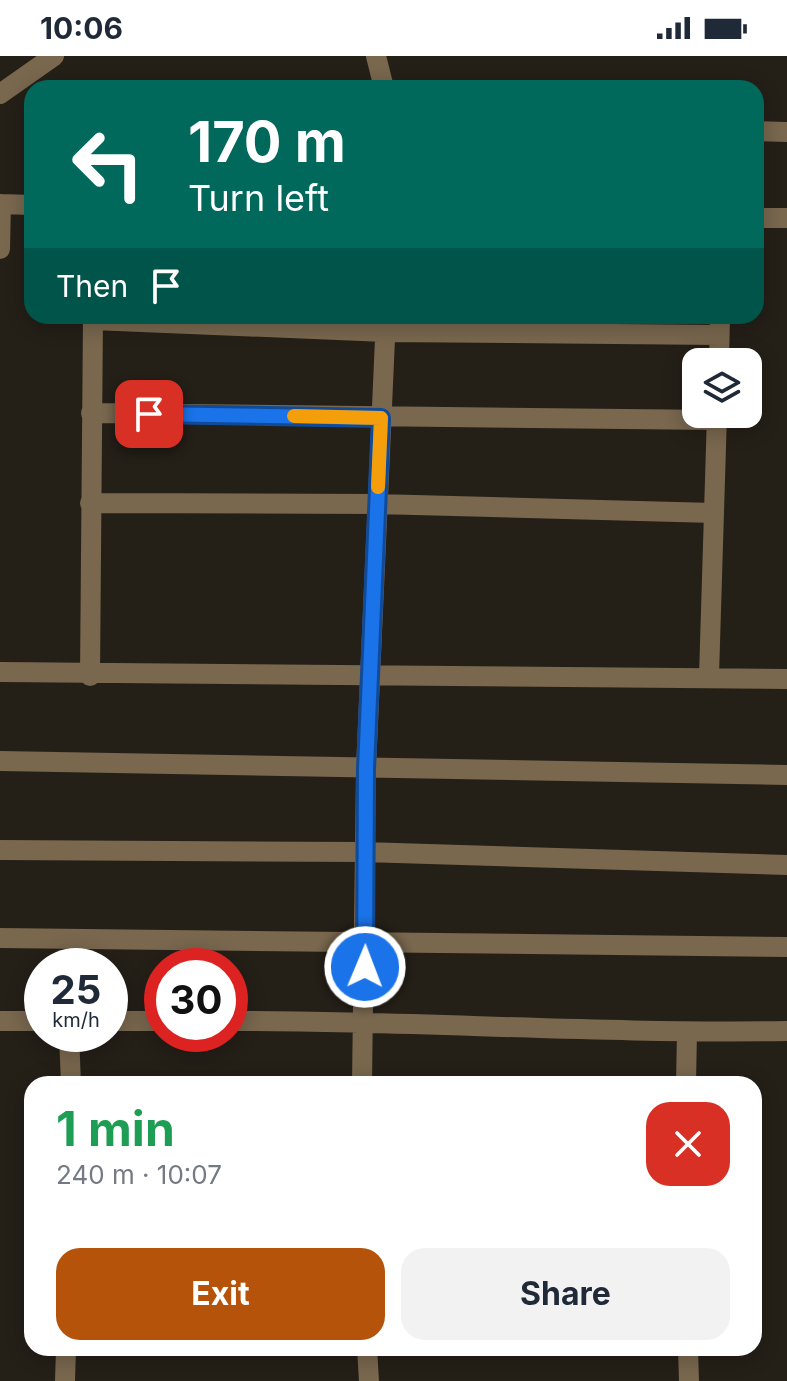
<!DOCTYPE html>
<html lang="en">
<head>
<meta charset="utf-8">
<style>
  :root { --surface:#fff; --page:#f2f2f3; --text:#1f2937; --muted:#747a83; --accent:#b45309 }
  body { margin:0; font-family:Inter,sans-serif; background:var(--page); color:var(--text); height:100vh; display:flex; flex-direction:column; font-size:30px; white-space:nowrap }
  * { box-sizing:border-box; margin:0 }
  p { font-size:26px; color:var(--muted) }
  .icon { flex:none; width:44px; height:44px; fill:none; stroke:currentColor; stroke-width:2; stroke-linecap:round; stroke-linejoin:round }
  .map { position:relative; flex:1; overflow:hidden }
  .details { position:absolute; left:24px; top:1020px; width:738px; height:280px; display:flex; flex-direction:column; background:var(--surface); border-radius:24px; box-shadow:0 4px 20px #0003 }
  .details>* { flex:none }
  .hud { position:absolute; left:24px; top:24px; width:740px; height:244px; border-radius:24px; box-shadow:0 4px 20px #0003; background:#00695c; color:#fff; overflow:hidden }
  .buttons { position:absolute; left:682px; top:292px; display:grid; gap:16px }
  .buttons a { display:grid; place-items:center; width:80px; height:80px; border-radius:16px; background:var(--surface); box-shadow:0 4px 20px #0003; font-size:40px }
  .speed { position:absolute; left:24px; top:892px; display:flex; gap:16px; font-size:40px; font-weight:700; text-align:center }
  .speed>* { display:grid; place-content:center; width:104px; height:104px; border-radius:50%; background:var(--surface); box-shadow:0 4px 20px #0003; line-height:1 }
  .speed small { font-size:20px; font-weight:400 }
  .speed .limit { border:12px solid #d22; background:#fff; color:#111 }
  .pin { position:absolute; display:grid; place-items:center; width:68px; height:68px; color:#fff; margin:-34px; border-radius:16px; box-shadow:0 4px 12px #0006 }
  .me { position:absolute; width:88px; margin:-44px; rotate:1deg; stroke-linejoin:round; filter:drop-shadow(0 0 6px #0008) }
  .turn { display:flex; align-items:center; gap:28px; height:168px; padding:0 32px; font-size:36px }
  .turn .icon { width:104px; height:104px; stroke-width:2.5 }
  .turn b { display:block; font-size:56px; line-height:68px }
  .then { display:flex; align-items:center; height:76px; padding:0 32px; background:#0003; gap:16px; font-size:30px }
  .round { display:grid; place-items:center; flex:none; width:84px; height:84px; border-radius:24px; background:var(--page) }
  .summary { display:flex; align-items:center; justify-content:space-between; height:136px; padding:0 32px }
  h1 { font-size:48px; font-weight:700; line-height:60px; color:#1e9e55 }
  .action { display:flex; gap:16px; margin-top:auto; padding:16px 32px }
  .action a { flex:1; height:92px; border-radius:24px; background:var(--accent); color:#fff; font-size:32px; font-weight:700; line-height:92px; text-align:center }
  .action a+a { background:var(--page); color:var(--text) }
  .status { display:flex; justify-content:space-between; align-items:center; height:56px; padding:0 40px; background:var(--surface); direction:ltr }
  .status svg { height:22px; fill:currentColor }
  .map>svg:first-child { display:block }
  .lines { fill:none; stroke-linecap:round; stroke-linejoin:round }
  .minor { stroke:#79674e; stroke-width:20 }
  .route-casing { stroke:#114b97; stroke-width:20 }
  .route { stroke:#1a73e8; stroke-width:14 }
  .slow { stroke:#f59e0b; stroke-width:14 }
</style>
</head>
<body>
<div class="status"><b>10:06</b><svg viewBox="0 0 49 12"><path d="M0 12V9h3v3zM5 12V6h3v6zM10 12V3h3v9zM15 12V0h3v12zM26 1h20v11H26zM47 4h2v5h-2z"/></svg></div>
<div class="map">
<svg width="787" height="1325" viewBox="0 0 787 1325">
  <rect width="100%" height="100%" fill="#241f17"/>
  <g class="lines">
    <!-- minor -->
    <path class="minor" d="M 376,0 L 384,32
      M 0,38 L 54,0
      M 756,75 L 787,76
      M 0,148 L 32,149
      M 756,162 L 787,162
      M 0,193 L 1,148
      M 93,264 L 385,276 L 719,279
      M 719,306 L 720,260
      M 91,357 L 717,364
      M 90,447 L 377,448 L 714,457
      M 0,616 L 787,623
      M 90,620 L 93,260
      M 709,620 L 717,358
      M 0,705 L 787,719
      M 0,794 L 364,796 L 787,809
      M 0,882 L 787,891
      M 0,965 L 42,965
      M 110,965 L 162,965
      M 230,965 C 416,965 601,978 787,975
      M 69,978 L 71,1028
      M 362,1028 L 366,713 L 386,260
      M 686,1028 L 687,976
      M 367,1292 L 369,1325
      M 688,1292 L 689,1325
      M 65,1325 L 66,1292"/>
  </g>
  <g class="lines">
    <defs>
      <path id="route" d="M 149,358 L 381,362 L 366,713 L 365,911"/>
    </defs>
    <!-- route casing -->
    <use href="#route" class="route-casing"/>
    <!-- route -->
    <use href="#route" class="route"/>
    <!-- slow -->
    <path class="slow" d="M 294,360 L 381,362 L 378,431"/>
  </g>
</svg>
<div class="buttons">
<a><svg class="icon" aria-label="layers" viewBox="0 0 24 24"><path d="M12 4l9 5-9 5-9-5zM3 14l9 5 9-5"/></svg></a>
</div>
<div class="speed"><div>25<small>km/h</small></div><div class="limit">30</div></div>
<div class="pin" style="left:149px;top:358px;background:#d93025"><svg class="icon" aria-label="arrive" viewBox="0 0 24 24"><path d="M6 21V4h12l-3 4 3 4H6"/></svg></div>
<svg class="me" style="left:365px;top:911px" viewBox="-20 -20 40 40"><circle r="17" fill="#1a73e8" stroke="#fff" stroke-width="3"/><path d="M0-11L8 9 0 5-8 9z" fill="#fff"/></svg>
<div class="hud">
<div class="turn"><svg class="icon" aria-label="left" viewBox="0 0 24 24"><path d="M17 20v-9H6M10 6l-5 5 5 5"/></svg><div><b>170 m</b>Turn left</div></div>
<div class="then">Then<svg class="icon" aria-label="arrive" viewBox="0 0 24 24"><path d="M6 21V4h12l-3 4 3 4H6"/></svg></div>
</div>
<section class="details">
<div class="summary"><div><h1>1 min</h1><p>240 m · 10:07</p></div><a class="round" style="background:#d93025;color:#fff"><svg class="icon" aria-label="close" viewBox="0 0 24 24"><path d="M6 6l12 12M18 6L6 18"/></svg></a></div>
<div class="action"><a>Exit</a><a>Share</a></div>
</section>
</div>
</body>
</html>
